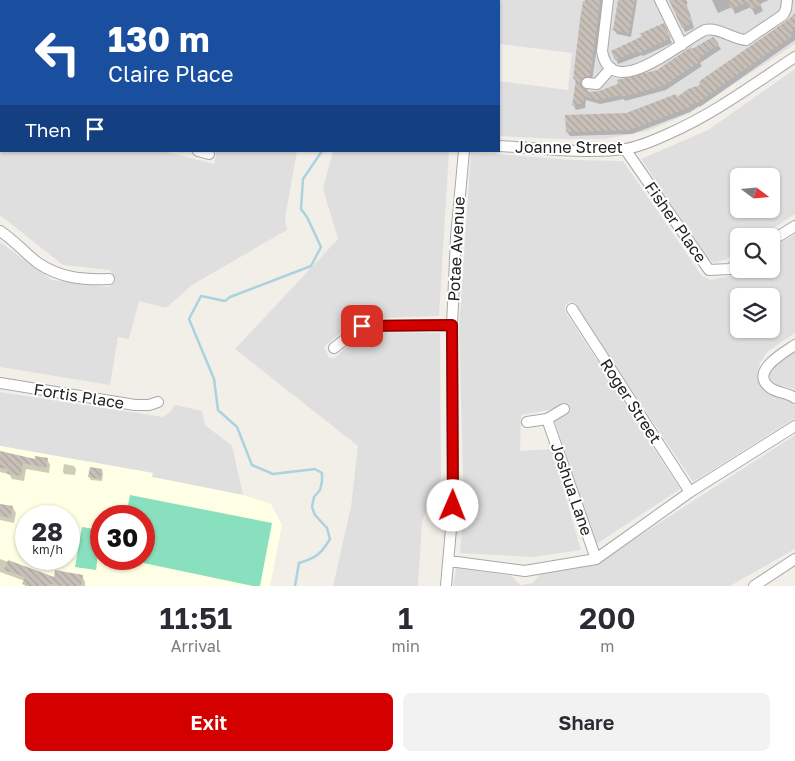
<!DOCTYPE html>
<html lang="en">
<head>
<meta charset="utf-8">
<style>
  :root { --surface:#fff; --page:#f2f2f3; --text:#2b2b33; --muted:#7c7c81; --accent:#d40000 }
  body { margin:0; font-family:"Golos Text",sans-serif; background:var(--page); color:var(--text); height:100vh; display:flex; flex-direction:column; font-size:19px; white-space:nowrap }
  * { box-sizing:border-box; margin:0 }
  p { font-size:16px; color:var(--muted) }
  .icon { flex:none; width:28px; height:28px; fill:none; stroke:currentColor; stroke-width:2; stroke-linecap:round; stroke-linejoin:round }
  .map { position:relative; height:586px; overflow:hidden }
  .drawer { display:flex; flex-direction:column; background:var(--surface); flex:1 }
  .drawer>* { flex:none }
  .hud { position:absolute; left:0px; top:0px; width:500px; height:152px; box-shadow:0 1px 4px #0004; background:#1a4fa0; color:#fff; overflow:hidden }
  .needle { width:32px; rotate:106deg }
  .tools { position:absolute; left:730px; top:168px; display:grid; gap:10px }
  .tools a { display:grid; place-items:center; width:50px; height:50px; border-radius:8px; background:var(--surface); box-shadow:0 1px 4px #0004; font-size:25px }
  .speed { position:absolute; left:15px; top:505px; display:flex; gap:10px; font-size:25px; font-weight:700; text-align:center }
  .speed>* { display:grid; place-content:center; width:65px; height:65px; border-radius:50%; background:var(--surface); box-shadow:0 1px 4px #0004; line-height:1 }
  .speed small { font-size:12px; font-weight:400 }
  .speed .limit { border:8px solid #d22; background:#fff; color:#111 }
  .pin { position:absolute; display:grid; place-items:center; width:42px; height:42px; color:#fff; margin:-21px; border-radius:10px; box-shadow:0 2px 8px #0006 }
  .me { position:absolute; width:55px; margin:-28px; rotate:1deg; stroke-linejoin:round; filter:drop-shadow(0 0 4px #0008) }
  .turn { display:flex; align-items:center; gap:18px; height:105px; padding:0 25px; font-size:22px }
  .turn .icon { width:65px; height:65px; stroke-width:2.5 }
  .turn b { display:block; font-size:35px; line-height:42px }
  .then { display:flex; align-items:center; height:48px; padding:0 25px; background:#0003; gap:10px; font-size:19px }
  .eta { display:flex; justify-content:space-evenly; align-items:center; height:85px; text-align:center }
  .eta b { font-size:30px; font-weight:600; line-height:35px }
  .action { display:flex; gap:10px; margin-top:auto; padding:10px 25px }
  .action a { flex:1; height:58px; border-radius:8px; background:var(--accent); color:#fff; font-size:20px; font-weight:600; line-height:58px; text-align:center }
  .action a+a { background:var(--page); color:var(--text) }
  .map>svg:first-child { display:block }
  .residential { fill:#e0dfdf; fill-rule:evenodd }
  .education { fill:#ffffe5; fill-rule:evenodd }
  .pitch { fill:#88e0be }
  .shadow { fill:#0003 }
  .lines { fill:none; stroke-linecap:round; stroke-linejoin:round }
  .stream { stroke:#aad3df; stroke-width:2.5 }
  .building { fill:url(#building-back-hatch) }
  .street-casing { stroke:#a9a9a9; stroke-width:12 }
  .street { stroke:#fff; stroke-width:10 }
  .route-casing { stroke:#8a0000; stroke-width:12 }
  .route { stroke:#d40000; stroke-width:9 }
  .labels { text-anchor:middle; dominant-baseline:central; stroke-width:4; stroke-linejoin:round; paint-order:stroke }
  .street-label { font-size:16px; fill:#222; stroke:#fff }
</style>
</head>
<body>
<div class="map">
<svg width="795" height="586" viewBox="0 0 795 586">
  <defs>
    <pattern id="building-back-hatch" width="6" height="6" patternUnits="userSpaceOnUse" patternTransform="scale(1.25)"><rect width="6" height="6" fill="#c7bfb8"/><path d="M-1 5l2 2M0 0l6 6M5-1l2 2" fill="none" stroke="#aba49e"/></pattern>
  </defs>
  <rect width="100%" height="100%" fill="#f2efe9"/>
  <!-- residential -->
  <path class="residential" d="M 484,0 L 795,0 L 795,44 L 690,113 L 647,131 L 605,139 L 559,139 L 499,136 L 499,81 L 568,90 L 572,53 L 499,44 L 499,1 L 484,1 Z
    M 0,15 L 1,151 L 163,151 L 214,164 L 217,151 L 297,151 L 285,218 L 287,230 L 192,285 L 166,308 L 139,301 L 129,339 L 118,337 L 110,385 L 0,367 L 0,242 L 52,280 L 108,287 L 115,282 L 110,270 L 63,265 L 0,215 Z
    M 795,69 L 795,214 L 761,236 L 739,236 L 739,251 L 725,260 L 714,263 L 709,260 L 641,159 L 708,130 ZM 739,176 L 771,176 L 771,209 L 739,209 Z
    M 333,151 L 449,151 L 439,316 L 357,319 L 324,347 L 329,358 L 335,358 L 362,332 L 440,333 L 441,478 L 422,521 L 418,586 L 333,586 L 351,507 L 358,446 L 235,349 L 338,239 L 323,189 Z
    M 471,152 L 572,160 L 623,161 L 702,276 L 711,280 L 732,275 L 741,269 L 771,269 L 771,249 L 795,234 L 795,333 L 768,351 L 761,361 L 758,371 L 759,381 L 768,388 L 790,401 L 795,406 L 795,418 L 693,482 L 574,303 L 569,302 L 565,305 L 565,311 L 680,489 L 595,545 L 555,421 L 569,411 L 565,405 L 549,410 L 521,415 L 520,451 L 552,449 L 581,550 L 533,557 L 460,553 L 464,506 L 459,328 ZM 739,296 L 771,296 L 771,329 L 739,329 Z
    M 795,351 L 795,389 L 784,386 L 773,385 L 768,375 L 771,367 Z
    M 0,392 L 163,417 L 170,412 L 175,405 L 202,411 L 205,425 L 232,446 L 243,495 L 152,477 L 152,473 L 0,446 Z
    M 795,435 L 795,549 L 730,586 L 453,586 L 456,568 L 512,576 L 520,585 L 533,583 L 541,573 L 596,564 Z"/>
  <!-- education -->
  <path class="education" d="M 0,446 L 153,473 L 152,477 L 243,495 L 271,504 L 282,525 L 270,586 L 0,586 ZM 26,516 L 69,516 L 69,559 L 26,559 ZM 101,516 L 144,516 L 144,559 L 101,559 Z"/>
  <!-- pitch -->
  <path class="pitch" d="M 130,495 L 272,523 L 260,586 L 253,586 L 124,559 L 144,559 L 144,516 L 126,516 Z
    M 82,527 L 101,530 L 96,570 L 75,567 Z"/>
  <!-- shadow -->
  <path class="shadow" d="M 585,0 L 604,0 L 592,81 L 583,84 L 583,90 L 589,93 L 599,92 L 657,71 L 713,38 L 721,49 L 700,63 L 702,66 L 666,90 L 625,101 L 624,99 L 600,104 L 586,100 L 585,108 L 576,110 L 574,106 L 577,83 L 574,79 Z
    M 619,0 L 637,0 L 631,37 L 617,34 L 614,30 Z
    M 670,0 L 686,0 L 688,3 L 686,4 L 694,28 L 685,32 Z
    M 712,0 L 769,0 L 760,4 L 763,11 L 755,15 L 751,7 L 735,14 L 732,7 L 718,13 Z
    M 795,15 L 795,40 L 700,107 L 699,106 L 690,112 L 632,134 L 570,136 L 567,132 L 677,98 L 701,85 L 701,81 Z
    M 663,25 L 672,43 L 643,56 L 642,55 L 618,64 L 616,59 L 642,38 L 641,35 Z
    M 0,453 L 36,460 L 47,459 L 50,465 L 49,473 L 26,469 L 24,481 L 12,479 L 9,474 L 0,472 Z
    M 64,464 L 74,466 L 76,469 L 75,475 L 64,474 L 63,471 Z
    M 102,470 L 103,473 L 102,481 L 91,480 L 89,477 Z
    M 0,505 L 13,508 L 16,513 L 14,523 L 0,520 Z
    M 0,559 L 55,579 L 82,576 L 85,582 L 85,586 L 25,586 L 25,581 L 0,572 Z"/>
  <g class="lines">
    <!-- stream -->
    <path class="stream" d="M 111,0 L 115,1
      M 207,0 L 208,1
      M 166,1 L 167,0
      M 250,1 L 251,0
      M 295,586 L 299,563 C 316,558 321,554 330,539 L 327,528 L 315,515 L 312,507 L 314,497 L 320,490 L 322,481 L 322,473 L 315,469 L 273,474 L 252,465 L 237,427 L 218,410 L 214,379 L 189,319 L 201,296 L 225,301 L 230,297 L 311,266 L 321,247 L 307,217 L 301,209 L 303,179 L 322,151"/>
  </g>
  <!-- building -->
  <path class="building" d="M 587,0 L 600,0 L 590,76 L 584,77 L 580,82 L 581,86 L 588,90 L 588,92 L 599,91 L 618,84 L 617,80 L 657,70 L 691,47 L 692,49 L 713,37 L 719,44 L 699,58 L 701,61 L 663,86 L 622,97 L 621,95 L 597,100 L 584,96 L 583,103 L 572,106 L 576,79 L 573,79 L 580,20 L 583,1 L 587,1 Z
    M 618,0 L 635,0 L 629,33 L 613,30 Z
    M 669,0 L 685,0 L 693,23 L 682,28 Z
    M 727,0 L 759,0 L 761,5 L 751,9 L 748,2 L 731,9 Z
    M 795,13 L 795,29 L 790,33 L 792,36 L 696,104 L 695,102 L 688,108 L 629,130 L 566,132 L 565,115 L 626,113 L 676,94 L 677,97 L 688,89 L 700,85 L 699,82 L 701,80 L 787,21 Z
    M 664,23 L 671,38 L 639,53 L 638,51 L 615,60 L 611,51 L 645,35 L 639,34 Z
    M 0,451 L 35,459 L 35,456 L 48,458 L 46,468 L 23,463 L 21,476 L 7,474 L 8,469 L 0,468 Z
    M 90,467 L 102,469 L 101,479 L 88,477 Z
    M 0,504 L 13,506 L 11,518 L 0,516 Z
    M 8,560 L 54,577 L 55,570 L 83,575 L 81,586 L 63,586 L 50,584 L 49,586 L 27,586 L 22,584 L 25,577 L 4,570 Z"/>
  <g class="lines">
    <defs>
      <path id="street" d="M 467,0 L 467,1
        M 608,0 L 602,51 C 611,105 684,39 705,30 C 719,27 732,39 746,40 L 783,15 L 786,9 L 787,0
        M 660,0 L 682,45
        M 0,8 L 1,8
        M 587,83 L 597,84 L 611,68
        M 499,146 C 538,148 586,154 625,149 C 639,147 655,140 668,134 C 714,114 754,84 795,57
        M 625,149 L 709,270 L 730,269 L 739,263
        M 198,151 L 209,154
        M 0,231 C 14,240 25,253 38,263 C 60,278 83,280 109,279
        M 771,241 L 795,226
        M 572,309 L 690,492
        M 795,345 C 783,353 747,373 772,389 C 779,393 788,393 795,398
        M 334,348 L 362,326 L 452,325
        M 0,383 L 135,405 L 149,405 L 158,402
        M 547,419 L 596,559
        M 527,422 L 547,419 L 564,409
        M 449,561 L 525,571 L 596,559 L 690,492 L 795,426
        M 446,586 L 453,506 L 452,325 L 456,237 L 464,151
        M 754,586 L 795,559"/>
    </defs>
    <!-- street casing -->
    <use href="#street" class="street-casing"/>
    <!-- street -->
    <use href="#street" class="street"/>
  </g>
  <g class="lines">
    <defs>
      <path id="route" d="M 362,326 L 452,325 L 453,506"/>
    </defs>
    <!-- route casing -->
    <use href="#route" class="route-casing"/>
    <!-- route -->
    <use href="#route" class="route"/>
  </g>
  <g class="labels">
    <!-- street labels -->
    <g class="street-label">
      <text x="569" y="147">Joanne Street</text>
      <text transform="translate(676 222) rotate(55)">Fisher Place</text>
      <text transform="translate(456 249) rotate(-87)">Potae Avenue</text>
      <text transform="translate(79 396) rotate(9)">Fortis Place</text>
      <text transform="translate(631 401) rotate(57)">Roger Street</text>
      <text transform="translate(572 489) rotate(71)">Joshua Lane</text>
    </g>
  </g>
</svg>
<div class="tools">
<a><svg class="needle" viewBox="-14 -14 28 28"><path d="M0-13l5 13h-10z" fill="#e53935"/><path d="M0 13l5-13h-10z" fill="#7c7c81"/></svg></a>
<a><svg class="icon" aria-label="search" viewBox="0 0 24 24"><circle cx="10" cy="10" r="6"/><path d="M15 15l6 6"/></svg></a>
<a><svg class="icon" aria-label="layers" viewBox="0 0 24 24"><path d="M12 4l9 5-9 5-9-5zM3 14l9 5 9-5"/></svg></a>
</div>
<div class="speed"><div>28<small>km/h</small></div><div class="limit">30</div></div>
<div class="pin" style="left:362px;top:326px;background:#d93025"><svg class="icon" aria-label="arrive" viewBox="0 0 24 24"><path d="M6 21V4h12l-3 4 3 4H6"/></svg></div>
<svg class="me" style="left:453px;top:506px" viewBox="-20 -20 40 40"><circle r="19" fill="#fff"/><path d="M0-13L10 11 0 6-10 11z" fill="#d40000"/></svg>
<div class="hud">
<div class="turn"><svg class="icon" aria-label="left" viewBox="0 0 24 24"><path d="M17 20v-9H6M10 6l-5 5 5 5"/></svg><div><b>130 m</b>Claire Place</div></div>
<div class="then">Then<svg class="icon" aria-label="arrive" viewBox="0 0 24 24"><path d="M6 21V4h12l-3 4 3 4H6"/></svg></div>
</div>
</div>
<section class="drawer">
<div class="eta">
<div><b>11:51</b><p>Arrival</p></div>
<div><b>1</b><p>min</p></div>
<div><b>200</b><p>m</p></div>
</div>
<div class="action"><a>Exit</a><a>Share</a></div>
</section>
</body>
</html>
